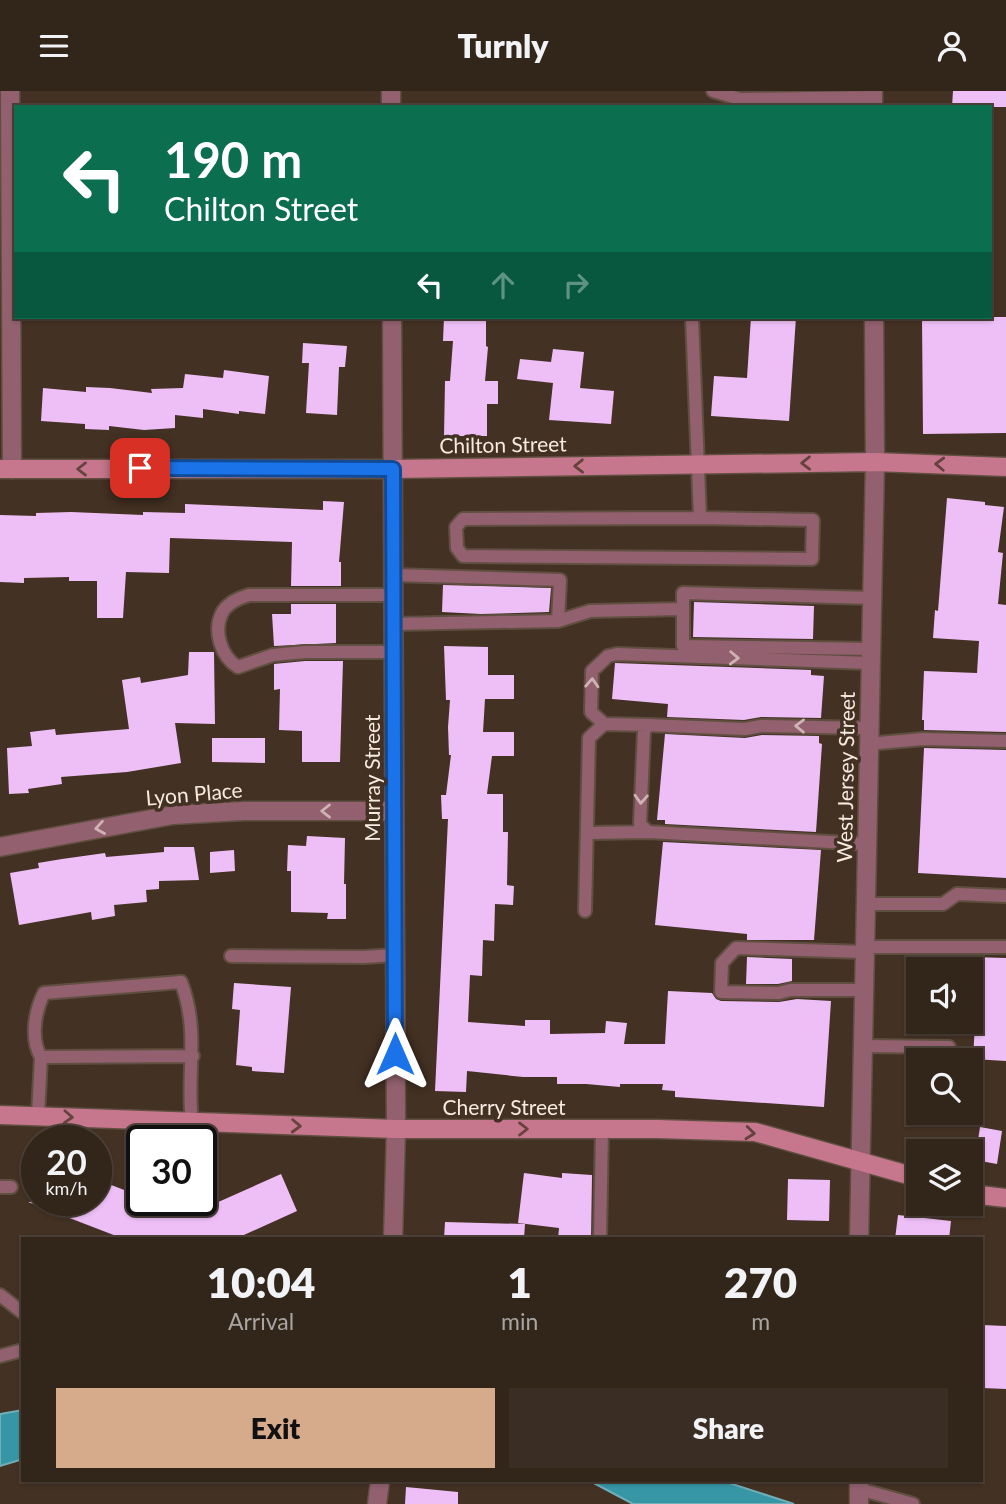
<!DOCTYPE html>
<html lang="en">
<head>
<meta charset="utf-8">
<style>
  :root { --surface:#32251a; --page:#3a2d23; --text:#f1f3f6; --muted:#a8a5a2; --line:#4d4239; --accent:#d6ab8b }
  body { margin:0; font-family:Lato,sans-serif; background:var(--page); color:var(--text); height:100vh; display:flex; flex-direction:column; font-size:26px; white-space:nowrap }
  * { box-sizing:border-box; margin:0 }
  p { font-size:23px; color:var(--muted) }
  .icon { flex:none; width:38px; height:38px; fill:none; stroke:currentColor; stroke-width:2; stroke-linecap:round; stroke-linejoin:round }
  .map { position:relative; flex:1; overflow:hidden }
  .drawer { position:absolute; left:21px; top:1146px; width:962px; height:245px; display:flex; flex-direction:column; background:var(--surface); border-radius:0px; box-shadow:0 2px 5px #0004,0 0 0 2px var(--line) }
  .drawer>* { flex:none }
  .hud { position:absolute; left:14px; top:14px; width:978px; height:214px; border-radius:0px; box-shadow:0 2px 5px #0004,0 0 0 2px var(--line); background:#0b6e4f; color:#fff; overflow:hidden }
  .fabs { position:absolute; left:906px; top:866px; display:grid; gap:14px }
  .fabs a { display:grid; place-items:center; width:77px; height:77px; border-radius:0px; background:var(--surface); box-shadow:0 2px 5px #0004,0 0 0 2px var(--line); font-size:35px }
  .speed { position:absolute; left:21px; top:1034px; display:flex; gap:14px; font-size:35px; font-weight:700; text-align:center }
  .speed>* { display:grid; place-content:center; width:91px; height:91px; border-radius:50%; background:var(--surface); box-shadow:0 2px 5px #0004,0 0 0 2px var(--line); line-height:1 }
  .speed small { font-size:18px; font-weight:400 }
  .speed .limit { border:4px solid #111; border-radius:10px; background:#fff; color:#111 }
  .pin { position:absolute; display:grid; place-items:center; width:60px; height:60px; color:#fff; margin:-30px; border-radius:14px; box-shadow:0 4px 10px #0006 }
  .me { position:absolute; width:77px; margin:-38px; rotate:0deg; stroke-linejoin:round; filter:drop-shadow(0 0 5px #0008) }
  .turn { display:flex; align-items:center; gap:24px; height:147px; padding:0 35px; font-size:32px }
  .turn .icon { width:91px; height:91px; stroke-width:2.5 }
  .turn b { display:block; font-size:49px; line-height:60px }
  .lanes { display:flex; align-items:center; height:66px; padding:0 35px; background:#0003; justify-content:center; gap:35px; direction:ltr }
  .lanes .off { opacity:.35 }
  .eta { display:flex; justify-content:space-evenly; align-items:center; height:119px; text-align:center }
  .eta b { font-size:42px; font-weight:800; line-height:49px }
  .primary-button { display:flex; gap:14px; margin-top:auto; padding:14px 35px }
  .primary-button a { flex:1; height:80px; border-radius:0px; background:var(--accent); color:#111; font-size:28px; font-weight:800; line-height:80px; text-align:center }
  .primary-button a+a { background:var(--page); color:var(--text) }
  header { display:flex; justify-content:space-between; align-items:center; height:91px; padding:0 35px; background:var(--surface); font-size:32px; font-weight:800 }
  .map>svg:first-child { display:block }
  .water { fill:#3796a6; stroke:#70afb8; stroke-width:2 }
  .building { fill:#eebff6 }
  .lines { fill:none; stroke-linecap:round; stroke-linejoin:round }
  .service-casing { stroke:#604f41; stroke-width:16 }
  .minor-casing { stroke:#604f41; stroke-width:21 }
  .tertiary-casing { stroke:#604f41; stroke-width:21 }
  .secondary-casing { stroke:#604f41; stroke-width:21 }
  .service { stroke:#92606e; stroke-width:12 }
  .minor { stroke:#92606e; stroke-width:18 }
  .tertiary { stroke:#92606e; stroke-width:18 }
  .secondary { stroke:#c6778d; stroke-width:18 }
  .oneway { stroke:#64423e }
  .oneway2 { stroke:#ceb3b3 }
  .route-casing { stroke:#114b97; stroke-width:18 }
  .route { stroke:#1a73e8; stroke-width:12 }
  .labels { text-anchor:middle; dominant-baseline:central; stroke-width:7; stroke-linejoin:round; paint-order:stroke }
  .street-label { font-size:21px; fill:#f6eae1; stroke:#433123 }
</style>
</head>
<body>
<header><svg class="icon" aria-label="menu" viewBox="0 0 24 24"><path d="M4 6h16M4 12h16M4 18h16"/></svg>Turnly<svg class="icon" aria-label="person" viewBox="0 0 24 24"><circle cx="12" cy="8" r="4"/><path d="M4 21q1-7 8-7t8 7"/></svg></header>
<div class="map">
<svg width="1006" height="1413" viewBox="0 0 1006 1413">
  <rect width="100%" height="100%" fill="#433123"/>
  <!-- water -->
  <path class="water" d="M 23,1319 L 23,1368 L 0,1375 L 0,1323 Z
    M 590,1390 L 723,1390 L 794,1413 L 633,1413 Z"/>
  <!-- building -->
  <path class="building" d="M 953,0 L 1006,0 L 1006,16 L 952,16 Z
    M 444,226 L 486,226 L 486,255 L 488,256 L 485,290 L 498,290 L 498,313 L 487,313 L 487,345 L 444,345 L 445,290 L 450,290 L 453,250 L 443,250 Z
    M 751,226 L 796,226 L 789,330 L 711,325 L 714,285 L 747,287 Z
    M 922,226 L 1006,226 L 1006,342 L 923,343 Z
    M 303,252 L 347,255 L 345,276 L 339,276 L 337,324 L 306,322 L 309,272 L 302,272 Z
    M 553,258 L 584,261 L 580,297 L 614,300 L 611,333 L 549,329 L 553,292 L 517,288 L 520,268 L 551,271 Z
    M 224,279 L 269,285 L 265,323 L 239,320 L 239,323 L 203,318 L 203,327 L 175,324 L 175,337 L 144,339 L 109,335 L 109,339 L 85,338 L 85,333 L 41,330 L 43,297 L 86,301 L 86,296 L 110,297 L 152,302 L 151,298 L 183,297 L 185,283 L 223,287 Z
    M 947,407 L 985,411 L 985,414 L 1004,416 L 998,461 L 1003,462 L 998,513 L 1006,514 L 1006,641 L 924,639 L 924,629 L 922,629 L 924,580 L 977,582 L 979,550 L 933,547 L 935,519 L 938,520 Z
    M 323,410 L 344,411 L 339,471 L 341,471 L 341,495 L 291,495 L 292,451 L 170,447 L 169,482 L 126,481 L 123,527 L 97,527 L 97,490 L 69,490 L 69,486 L 24,487 L 24,492 L 0,491 L 0,424 L 36,425 L 36,422 L 71,421 L 143,424 L 143,421 L 185,422 L 185,413 L 323,419 Z
    M 443,494 L 551,497 L 549,521 L 481,523 L 442,521 Z
    M 694,511 L 814,515 L 813,548 L 693,546 Z
    M 291,513 L 336,513 L 336,552 L 274,555 L 272,523 L 291,523 Z
    M 444,555 L 488,556 L 488,584 L 514,584 L 514,608 L 485,608 L 483,641 L 514,641 L 514,665 L 492,665 L 487,703 L 503,703 L 503,741 L 508,741 L 507,794 L 514,795 L 513,814 L 495,813 L 494,850 L 483,849 L 482,885 L 470,884 L 468,931 L 525,935 L 525,929 L 550,929 L 550,943 L 605,942 L 606,930 L 627,932 L 624,953 L 665,953 L 668,900 L 712,902 L 716,908 L 721,910 L 779,911 L 797,908 L 831,910 L 824,1016 L 675,1006 L 675,1000 L 662,999 L 663,993 L 620,993 L 620,996 L 586,993 L 557,993 L 557,986 L 523,986 L 467,980 L 466,1001 L 435,1000 L 448,728 L 442,728 L 441,704 L 446,704 L 451,664 L 449,664 L 448,636 L 450,609 L 446,609 Z
    M 189,561 L 214,561 L 215,633 L 175,632 L 181,672 L 127,681 L 61,686 L 62,693 L 28,698 L 29,702 L 9,703 L 7,657 L 32,655 L 30,641 L 55,638 L 56,644 L 129,638 L 122,589 L 140,586 L 141,592 L 188,584 Z
    M 305,570 L 343,570 L 340,671 L 302,671 L 302,640 L 279,639 L 280,598 L 274,599 L 274,573 Z
    M 615,572 L 811,579 L 811,584 L 824,585 L 821,627 L 761,626 L 744,629 L 667,626 L 668,613 L 612,608 Z
    M 665,643 L 745,647 L 762,644 L 819,645 L 819,652 L 822,653 L 816,741 L 665,733 L 665,729 L 657,729 Z
    M 212,647 L 265,647 L 265,672 L 212,671 Z
    M 924,657 L 1006,659 L 1006,787 L 918,782 Z
    M 307,745 L 345,747 L 344,793 L 346,793 L 346,828 L 327,828 L 328,822 L 291,821 L 291,780 L 287,780 L 288,754 L 306,755 Z
    M 663,751 L 821,759 L 814,849 L 747,849 L 747,843 L 655,834 Z
    M 164,756 L 194,756 L 199,789 L 159,790 L 159,798 L 146,799 L 147,811 L 114,814 L 115,825 L 92,829 L 91,821 L 19,834 L 10,782 L 39,777 L 38,772 L 62,768 L 105,762 L 106,766 L 164,761 Z
    M 234,759 L 235,780 L 210,782 L 210,761 Z
    M 747,866 L 792,868 L 792,890 L 778,893 L 746,893 Z
    M 971,866 L 1006,867 L 1006,970 L 973,968 L 976,915 L 971,915 Z
    M 234,892 L 291,896 L 284,982 L 252,980 L 252,976 L 236,974 L 240,919 L 232,918 Z
    M 980,1036 L 1002,1040 L 997,1073 L 975,1069 Z
    M 524,1082 L 562,1087 L 562,1082 L 592,1084 L 591,1148 L 558,1148 L 559,1137 L 518,1132 Z
    M 281,1083 L 297,1120 L 235,1148 L 124,1148 L 28,1111 L 96,1110 L 96,1088 L 142,1106 L 142,1110 L 151,1110 L 189,1124 Z
    M 788,1088 L 830,1089 L 829,1130 L 787,1129 Z
    M 898,1124 L 951,1130 L 949,1148 L 895,1148 Z
    M 445,1131 L 525,1133 L 524,1148 L 444,1148 Z
    M 982,1234 L 1006,1235 L 1006,1298 L 982,1297 Z
    M 406,1396 L 458,1401 L 458,1413 L 405,1413 Z"/>
  <g class="lines">
    <defs>
      <path id="service" d="M 713,0 L 740,8 L 873,6
        M 692,226 L 700,427 L 813,429 L 812,468 L 463,465 L 457,457 L 456,436 L 463,428 L 700,427
        M 393,484 L 560,489 L 558,530 L 393,533
        M 393,504 L 249,504 C 239,507 227,512 222,522 C 213,540 221,566 238,576 L 273,564 L 305,561 L 394,561
        M 558,530 L 590,520 L 682,518
        M 870,558 L 683,555 L 683,502 L 871,507
        M 648,634 L 604,633 L 591,621 L 592,580 L 608,565 L 617,563 L 870,572
        M 868,653 L 923,648 L 1006,650
        M 587,742 L 648,741
        M 866,753 L 648,741 L 640,733 L 644,640 L 648,634 L 745,638 L 761,635 L 868,637
        M 865,813 L 943,813 L 957,803 L 1006,805
        M 585,820 L 589,647 L 604,633
        M 864,856 L 1006,856
        M 231,865 L 364,866 L 395,864
        M 863,899 L 790,899 L 779,902 L 721,901 L 722,872 L 736,857 L 864,861
        M 862,955 L 949,956
        M 38,1024 L 41,966
        M 192,1032 C 186,983 200,940 181,891 L 44,902 C 35,920 30,948 41,966 L 193,965
        M 0,1096 L 11,1096
        M 600,1148 L 602,1038
        M 0,1204 L 23,1222
        M 0,1265 L 23,1259
        M 859,1398 L 913,1413"/>
      <path id="minor" d="M 10,0 L 12,378
        M 391,0 L 391,16
        M 392,226 L 396,1038 L 393,1148
        M 0,756 L 173,724 L 243,720 L 394,720
        M 377,1413 L 380,1390"/>
      <path id="tertiary" d="M 873,0 L 873,16
        M 859,1148 L 875,371 L 874,226
        M 859,1390 L 859,1413"/>
      <path id="secondary" d="M 0,378 L 393,378 L 875,371 L 1006,376
        M 0,1024 L 396,1038 L 657,1038 L 755,1041 L 919,1087
        M 971,1103 L 1006,1107"/>
    </defs>
    <!-- service casing -->
    <use href="#service" class="service-casing"/>
    <!-- minor casing -->
    <use href="#minor" class="minor-casing"/>
    <!-- tertiary casing -->
    <use href="#tertiary" class="tertiary-casing"/>
    <!-- secondary casing -->
    <use href="#secondary" class="secondary-casing"/>
    <!-- service -->
    <use href="#service" class="service"/>
    <!-- minor -->
    <use href="#minor" class="minor"/>
    <!-- tertiary -->
    <use href="#tertiary" class="tertiary"/>
    <!-- secondary -->
    <use href="#secondary" class="secondary"/>
  </g>
  <!-- one-way arrows -->
  <defs><path id="oneway-chevron" d="M-2-3.5L2.5 0L-2 3.5" fill="none" stroke-width="1.6" stroke-linecap="round" stroke-linejoin="round" transform="scale(1.75)"/></defs>
  <g class="oneway">
    <use href="#oneway-chevron" transform="translate(806 372) rotate(179)"/>
    <use href="#oneway-chevron" transform="translate(940 373) rotate(-178)"/>
    <use href="#oneway-chevron" transform="translate(579 375) rotate(179)"/>
    <use href="#oneway-chevron" transform="translate(82 378) rotate(180)"/>
    <use href="#oneway-chevron" transform="translate(68 1026) rotate(3)"/>
    <use href="#oneway-chevron" transform="translate(296 1035) rotate(2)"/>
    <use href="#oneway-chevron" transform="translate(523 1038)"/>
    <use href="#oneway-chevron" transform="translate(750 1042) rotate(6)"/>
  </g>
  <g class="oneway2">
    <use href="#oneway-chevron" transform="translate(734 567) rotate(2)"/>
    <use href="#oneway-chevron" transform="translate(592 592) rotate(-87)"/>
    <use href="#oneway-chevron" transform="translate(800 635) rotate(-179)"/>
    <use href="#oneway-chevron" transform="translate(641 708) rotate(93)"/>
    <use href="#oneway-chevron" transform="translate(326 720) rotate(180)"/>
    <use href="#oneway-chevron" transform="translate(100 737) rotate(170)"/>
  </g>
  <g class="lines">
    <defs>
      <path id="route" d="M 140,377 L 393,378 L 395,963"/>
    </defs>
    <!-- route casing -->
    <use href="#route" class="route-casing"/>
    <!-- route -->
    <use href="#route" class="route"/>
  </g>
  <g class="labels">
    <!-- street labels -->
    <g class="street-label">
      <text transform="translate(503 353) rotate(-1)">Chilton Street</text>
      <text transform="translate(845 686) rotate(-89)">West Jersey Street</text>
      <text transform="translate(371 687) rotate(-90)">Murray Street</text>
      <text transform="translate(194 702) rotate(-5)">Lyon Place</text>
      <text x="504" y="1015">Cherry Street</text>
    </g>
  </g>
</svg>
<div class="fabs">
<a><svg class="icon" aria-label="sound" viewBox="0 0 24 24"><path d="M4 9h4l5-4v14l-5-4H4zM17 9q2 3 0 6"/></svg></a>
<a><svg class="icon" aria-label="search" viewBox="0 0 24 24"><circle cx="10" cy="10" r="6"/><path d="M15 15l6 6"/></svg></a>
<a><svg class="icon" aria-label="layers" viewBox="0 0 24 24"><path d="M12 4l9 5-9 5-9-5zM3 14l9 5 9-5"/></svg></a>
</div>
<div class="speed"><div>20<small>km/h</small></div><div class="limit">30</div></div>
<div class="pin" style="left:140px;top:377px;background:#d93025"><svg class="icon" aria-label="arrive" viewBox="0 0 24 24"><path d="M6 21V4h12l-3 4 3 4H6"/></svg></div>
<svg class="me" style="left:395px;top:963px" viewBox="-20 -20 40 40"><path d="M0-17L14 15 0 8-14 15z" fill="#1a73e8" stroke="#fff" stroke-width="4"/></svg>
<div class="hud">
<div class="turn"><svg class="icon" aria-label="left" viewBox="0 0 24 24"><path d="M17 20v-9H6M10 6l-5 5 5 5"/></svg><div><b>190 m</b>Chilton Street</div></div>
<div class="lanes"><svg class="icon" aria-label="left" viewBox="0 0 24 24"><path d="M17 20v-9H6M10 6l-5 5 5 5"/></svg><svg class="icon off" aria-label="ahead" viewBox="0 0 24 24"><path d="M12 20V5M6 11l6-6 6 6"/></svg><svg class="icon off" aria-label="right" viewBox="0 0 24 24"><path d="M7 20v-9h11M14 6l5 5-5 5"/></svg></div>
</div>
<section class="drawer">
<div class="eta">
<div><b>10:04</b><p>Arrival</p></div>
<div><b>1</b><p>min</p></div>
<div><b>270</b><p>m</p></div>
</div>
<div class="primary-button"><a>Exit</a><a>Share</a></div>
</section>
</div>
</body>
</html>
